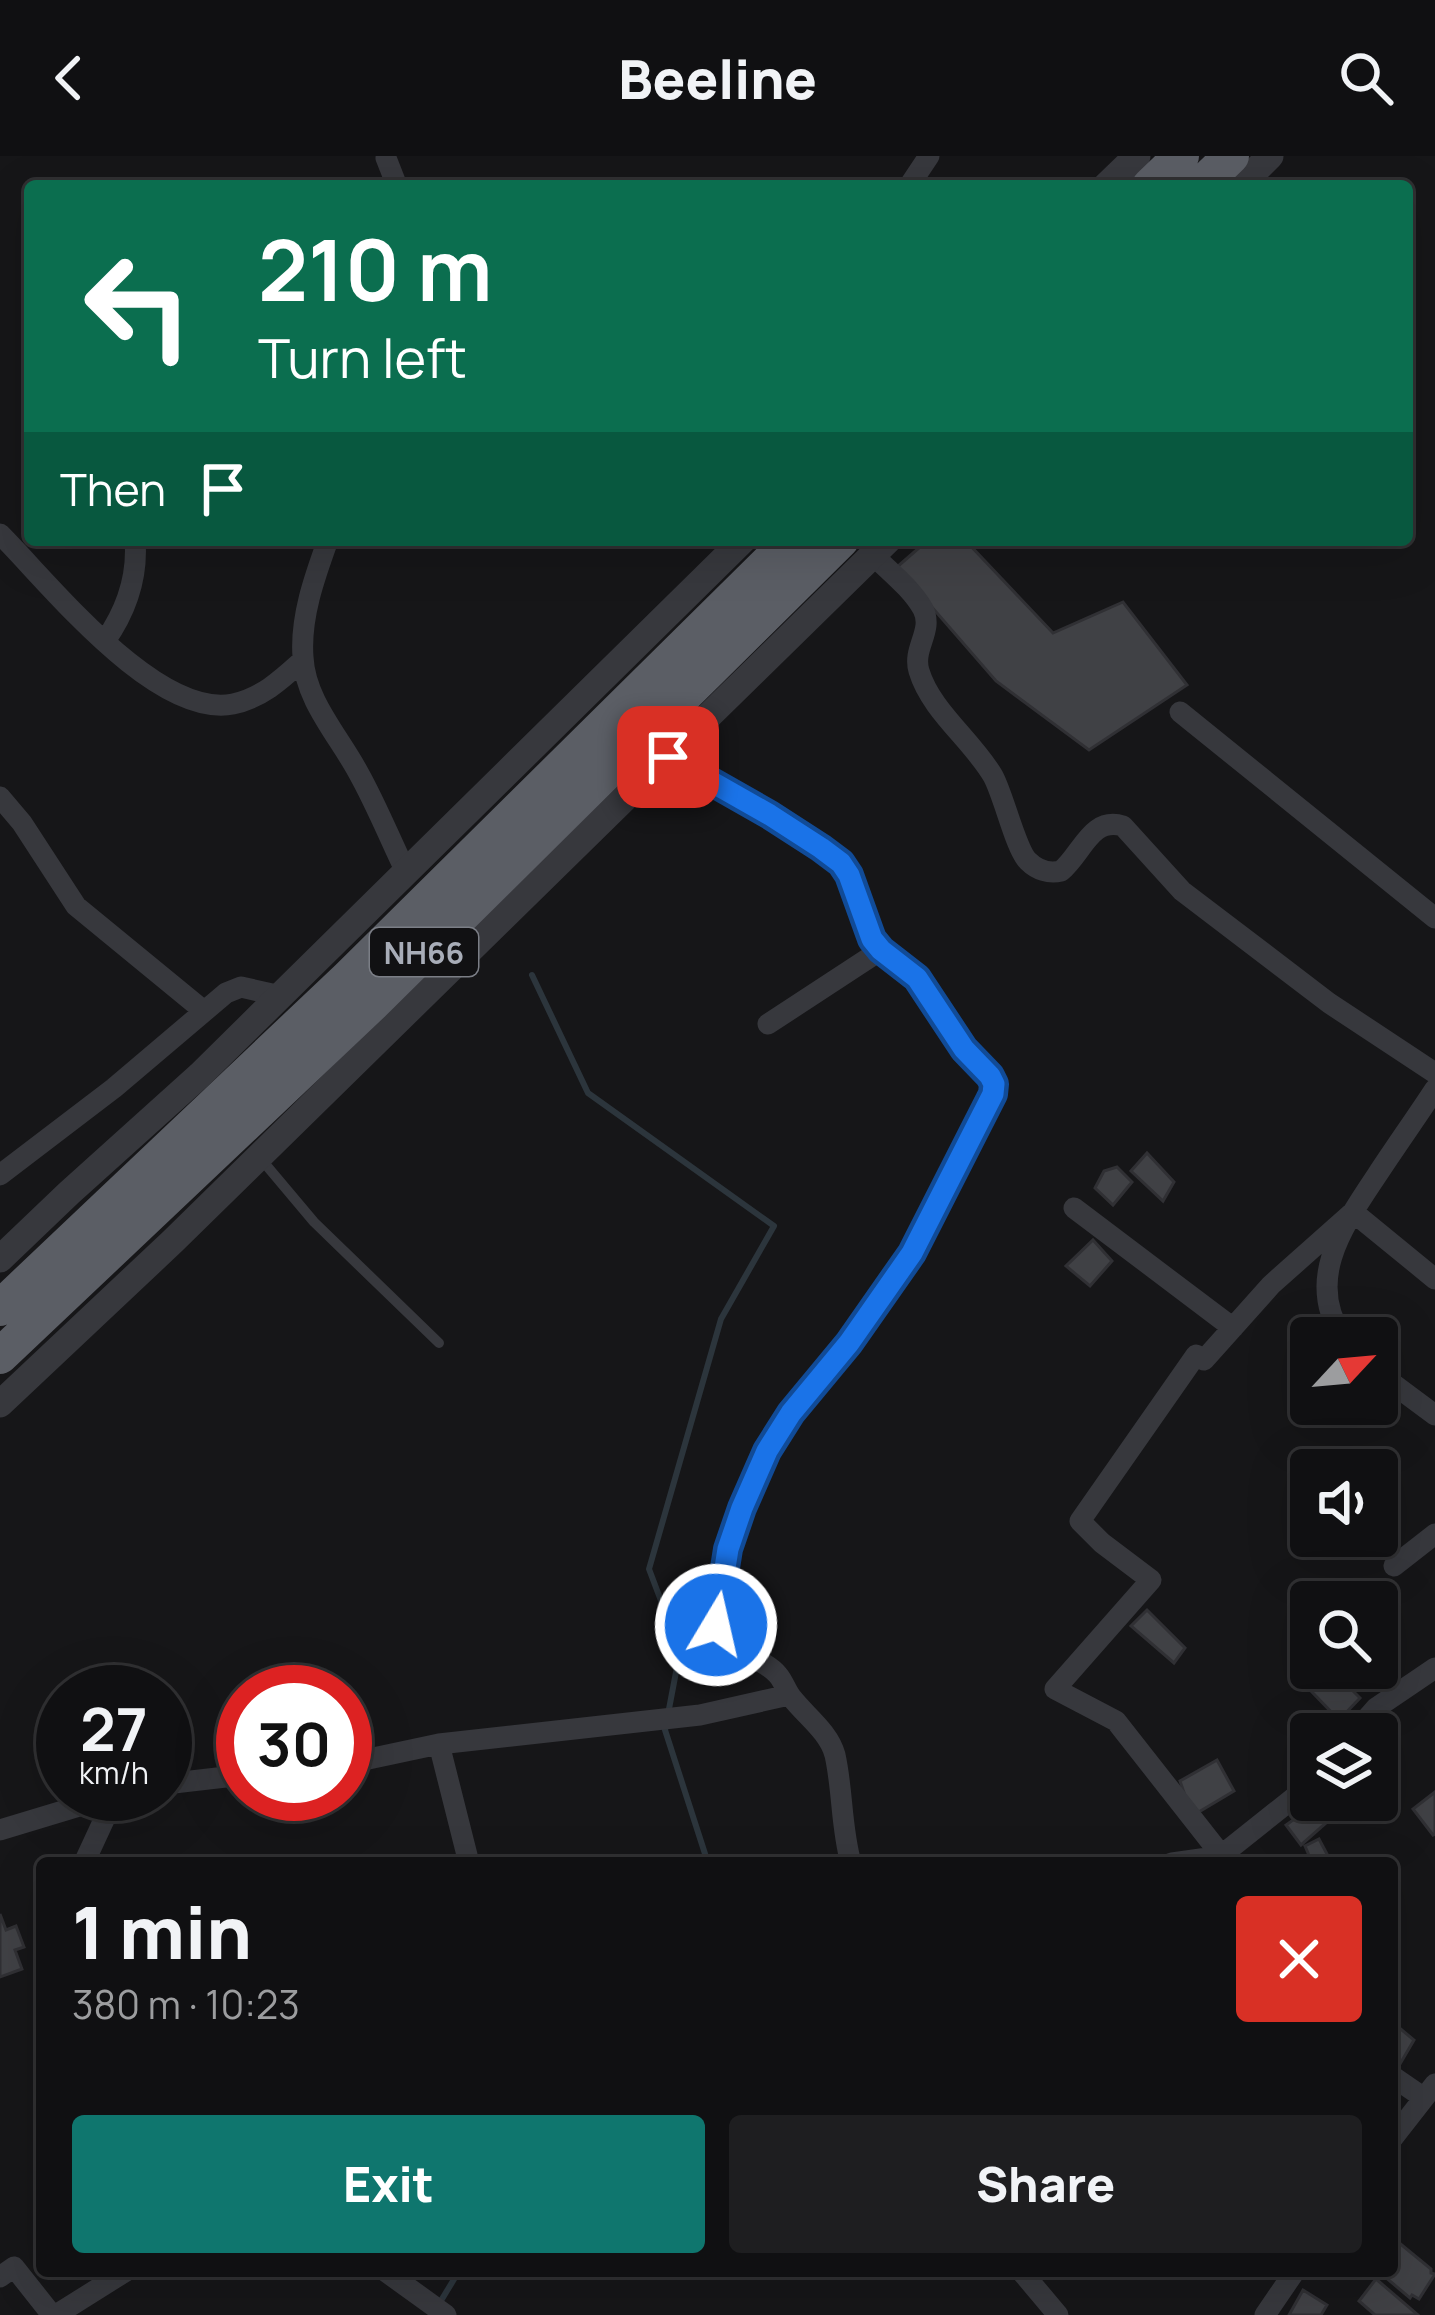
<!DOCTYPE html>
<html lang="en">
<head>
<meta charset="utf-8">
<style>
  :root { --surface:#101012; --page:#1e1e20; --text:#f1f3f6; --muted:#9c9d9f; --line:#303032; --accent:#0f766e }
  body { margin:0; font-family:Manrope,sans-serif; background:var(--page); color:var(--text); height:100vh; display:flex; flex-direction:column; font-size:45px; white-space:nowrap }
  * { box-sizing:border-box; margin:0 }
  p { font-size:39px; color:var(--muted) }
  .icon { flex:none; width:66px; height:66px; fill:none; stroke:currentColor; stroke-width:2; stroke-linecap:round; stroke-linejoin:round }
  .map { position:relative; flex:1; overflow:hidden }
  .drawer { position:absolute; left:36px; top:1701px; width:1362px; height:420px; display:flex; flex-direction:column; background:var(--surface); border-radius:12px; box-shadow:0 12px 48px #0002,0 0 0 3px var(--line) }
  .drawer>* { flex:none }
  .guide { position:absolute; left:24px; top:24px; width:1389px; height:366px; border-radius:12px; box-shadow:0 12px 48px #0002,0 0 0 3px var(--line); background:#0b6e4f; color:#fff; overflow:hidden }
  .needle { width:78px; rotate:64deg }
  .fabs { position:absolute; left:1290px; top:1161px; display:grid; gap:24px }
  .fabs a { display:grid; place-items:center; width:108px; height:108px; border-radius:12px; background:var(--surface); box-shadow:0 12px 48px #0002,0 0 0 3px var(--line); font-size:60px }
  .speed { position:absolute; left:36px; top:1509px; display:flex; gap:24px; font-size:60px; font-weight:700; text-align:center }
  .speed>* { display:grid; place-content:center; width:156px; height:156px; border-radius:50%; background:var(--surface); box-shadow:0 12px 48px #0002,0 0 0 3px var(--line); line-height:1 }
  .speed small { font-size:30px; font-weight:400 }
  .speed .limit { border:18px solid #d22; background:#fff; color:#111 }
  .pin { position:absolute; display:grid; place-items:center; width:102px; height:102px; color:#fff; margin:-51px; border-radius:24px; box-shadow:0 6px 18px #0006 }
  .me { position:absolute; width:132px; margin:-66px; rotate:9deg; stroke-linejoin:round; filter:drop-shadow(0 0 9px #0008) }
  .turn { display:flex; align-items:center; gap:42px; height:252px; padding:0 36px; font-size:54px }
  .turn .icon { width:156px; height:156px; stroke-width:2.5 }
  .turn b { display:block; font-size:84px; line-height:102px }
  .then { display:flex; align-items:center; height:114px; padding:0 36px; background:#0003; gap:24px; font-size:45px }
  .round { display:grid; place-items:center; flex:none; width:126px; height:126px; border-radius:12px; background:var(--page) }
  .summary { display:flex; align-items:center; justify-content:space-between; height:204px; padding:0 36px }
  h1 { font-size:72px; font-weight:800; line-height:90px }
  .primary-button { display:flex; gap:24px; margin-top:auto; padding:24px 36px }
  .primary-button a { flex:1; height:138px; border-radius:12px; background:var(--accent); color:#fff; font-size:48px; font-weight:800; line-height:138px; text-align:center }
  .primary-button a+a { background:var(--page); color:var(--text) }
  header { display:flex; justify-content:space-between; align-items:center; height:156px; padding:0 36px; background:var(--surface); font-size:54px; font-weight:800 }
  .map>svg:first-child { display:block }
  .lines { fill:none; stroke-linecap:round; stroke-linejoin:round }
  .stream { stroke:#2c353c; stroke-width:6 }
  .building { fill:#404145; stroke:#303034; stroke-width:3 }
  .service { stroke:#37383d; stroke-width:10 }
  .minor { stroke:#37383d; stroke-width:21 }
  .tertiary { stroke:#37383d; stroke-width:27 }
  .trunk { stroke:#5b5e65; stroke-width:36 }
  .route-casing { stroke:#114b97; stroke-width:30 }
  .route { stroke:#1a73e8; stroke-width:21 }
  .labels { text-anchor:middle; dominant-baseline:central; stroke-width:10; stroke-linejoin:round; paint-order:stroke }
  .shield { fill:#111113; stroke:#7b7e86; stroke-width:3 }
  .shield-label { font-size:30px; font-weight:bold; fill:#a8adb8 }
</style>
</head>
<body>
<header><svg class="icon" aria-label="back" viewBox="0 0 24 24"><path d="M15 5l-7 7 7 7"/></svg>Beeline<svg class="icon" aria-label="search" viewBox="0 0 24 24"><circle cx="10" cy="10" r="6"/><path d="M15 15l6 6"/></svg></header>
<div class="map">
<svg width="1435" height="2159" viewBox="0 0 1435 2159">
  <rect width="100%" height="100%" fill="#161618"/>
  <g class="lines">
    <!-- stream -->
    <path class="stream" d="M 532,819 L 588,937 L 774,1070 L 721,1163 L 649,1413 L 680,1495 L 665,1574 L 708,1707
      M 439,2148 L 459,2115"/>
  </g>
  <!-- building -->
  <path class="building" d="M 928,384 L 965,384 L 1053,477 L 1123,446 L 1187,529 L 1089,594 L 996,525 L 897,411 Z
    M 1147,997 L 1174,1026 L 1163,1045 L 1131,1015 Z
    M 1117,1011 L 1132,1026 L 1113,1049 L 1095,1032 L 1104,1015 Z
    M 1093,1084 L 1112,1105 L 1090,1130 L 1066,1110 Z
    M 1147,1454 L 1185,1492 L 1174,1507 L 1131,1470 Z
    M 1333,1515 L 1360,1542 L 1339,1564 L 1312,1536 Z
    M 1217,1604 L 1234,1635 L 1192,1660 L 1180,1625 Z
    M 1435,1636 L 1435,1678 L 1433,1679 L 1413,1653 Z
    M 1314,1649 L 1326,1667 L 1301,1689 L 1286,1669 Z
    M 1319,1683 L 1328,1700 L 1322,1705 L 1324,1707 L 1311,1704 L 1305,1690 Z
    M 0,1758 L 6,1774 L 16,1770 L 24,1791 L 15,1794 L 22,1813 L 0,1821 Z
    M 1397,1870 L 1414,1884 L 1400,1908 L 1392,1901 L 1392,1876 Z
    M 1392,2081 L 1431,2113 L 1431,2117 L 1435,2118 L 1419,2143 L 1412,2139 L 1410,2142 L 1378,2115 L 1392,2115 Z
    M 1376,2123 L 1418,2159 L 1375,2159 L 1359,2145 Z
    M 1303,2134 L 1327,2149 L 1321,2159 L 1289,2159 Z"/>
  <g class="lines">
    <!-- service -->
    <path class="service" d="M 261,1003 L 314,1066 L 439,1187"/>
    <!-- minor -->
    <path class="minor" d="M 386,2 L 397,30
      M 909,30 L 929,0
      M 0,378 C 50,428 156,563 233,548 C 262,542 282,523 303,504
      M 328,384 C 315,420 300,461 303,501 C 305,544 338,579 358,616 C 376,648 390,683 406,716
      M 873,399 C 890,416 911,432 923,453 C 934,475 912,492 919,515 C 931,555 972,584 993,620 C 1004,640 1016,694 1028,705 C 1037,714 1049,718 1061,715 C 1082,698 1091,660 1123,670 L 1182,735 L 1329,847 L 1435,917
      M 105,485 C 126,455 138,421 135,384
      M 1180,556 L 1435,762
      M 668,601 L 770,659 L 831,698 L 841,707 L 849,719 L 872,783 L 881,794 L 917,822 L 964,893 L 990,920 L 993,938 C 966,992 943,1050 910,1100 C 890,1130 870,1161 847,1189 C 829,1213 807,1235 790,1260 C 757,1306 733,1362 723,1418 C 720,1434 713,1454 716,1471 C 720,1496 762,1499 778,1519 C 784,1526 786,1535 792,1542 C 806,1560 829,1576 835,1599 C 843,1635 841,1672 851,1707
      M 0,641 L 22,667 L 76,750 L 204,855
      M 768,868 L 881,794
      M 0,1019 L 114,932 L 226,837 L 241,831 L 281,840
      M 1074,1052 L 1233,1172
      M 1343,1182 C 1304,1123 1344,1069 1377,1019 C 1396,990 1416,962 1435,933
      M 1377,1216 L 1435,1259
      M 1394,1410 L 1435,1378
      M 1353,1578 L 1376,1552 L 1435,1512
      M 439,1588 L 469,1707
      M 345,1608 L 439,1588 L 700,1559 L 789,1539
      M 165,1628 L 243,1619
      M 0,1674 L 119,1638
      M 1222,1700 L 1116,1565 L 1055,1533 L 1151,1424 L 1102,1387 L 1080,1365 L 1196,1199 L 1204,1204 L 1271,1129 L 1353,1056 L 1435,1123
      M 1213,1706 L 1311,1628
      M 84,1707 L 115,1640
      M 1172,1707 L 1222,1700 L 1223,1702
      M 1392,1920 L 1424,1942
      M 1392,1983 L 1435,1928
      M 385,2115 L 446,2159
      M 1021,2115 L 1058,2159
      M 0,2121 L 14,2111 L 52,2159
      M 56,2159 L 126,2115
      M 1265,2159 L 1295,2115"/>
    <!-- tertiary -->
    <path class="tertiary" d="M 1106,30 L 1137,0
      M 1240,30 L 1270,0
      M 0,1103 L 69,1037 L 200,919 L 743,384
      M 0,1248 L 173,1085 L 888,384"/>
    <!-- trunk -->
    <path class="trunk" d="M 1150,30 L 1181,0
      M 1200,30 L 1231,0
      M 0,1152 L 348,822 L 791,384
      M 0,1200 L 372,848 L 841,384"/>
  </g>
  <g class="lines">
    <defs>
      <path id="route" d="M 668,601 L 770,659 L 821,692 L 841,707 L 849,719 L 872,783 L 881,794 L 917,822 L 964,893 L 990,920 L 994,928 L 993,938 L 912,1097 L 849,1187 L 791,1257 L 767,1295 L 742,1352 L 728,1393 L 716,1469"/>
    </defs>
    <!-- route casing -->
    <use href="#route" class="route-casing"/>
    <!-- route -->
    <use href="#route" class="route"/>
  </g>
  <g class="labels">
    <!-- shield labels -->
    <rect class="shield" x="370" y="772" width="108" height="48" rx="9"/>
    <g class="shield-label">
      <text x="424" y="796">NH66</text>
    </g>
  </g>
</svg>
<div class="fabs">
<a><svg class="needle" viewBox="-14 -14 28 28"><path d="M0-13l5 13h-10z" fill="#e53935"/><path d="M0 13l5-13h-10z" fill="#9c9d9f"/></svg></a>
<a><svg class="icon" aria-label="sound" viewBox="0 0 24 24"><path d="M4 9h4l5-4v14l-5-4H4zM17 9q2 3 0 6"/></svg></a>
<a><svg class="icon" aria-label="search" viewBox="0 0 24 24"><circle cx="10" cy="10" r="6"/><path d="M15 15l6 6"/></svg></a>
<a><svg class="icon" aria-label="layers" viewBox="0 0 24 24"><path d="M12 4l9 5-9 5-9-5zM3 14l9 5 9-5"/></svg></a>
</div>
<div class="speed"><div>27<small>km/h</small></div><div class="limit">30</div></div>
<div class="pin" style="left:668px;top:601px;background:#d93025"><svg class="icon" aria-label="arrive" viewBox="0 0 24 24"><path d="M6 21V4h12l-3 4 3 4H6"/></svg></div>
<svg class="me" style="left:716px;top:1469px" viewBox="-20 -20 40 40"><circle r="17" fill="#1a73e8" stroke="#fff" stroke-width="3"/><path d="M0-11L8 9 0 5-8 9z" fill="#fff"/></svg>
<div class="guide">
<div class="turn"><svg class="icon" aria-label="left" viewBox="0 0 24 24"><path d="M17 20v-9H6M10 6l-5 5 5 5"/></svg><div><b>210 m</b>Turn left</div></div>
<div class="then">Then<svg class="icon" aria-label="arrive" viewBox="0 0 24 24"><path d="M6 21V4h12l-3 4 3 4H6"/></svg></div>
</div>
<section class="drawer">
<div class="summary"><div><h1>1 min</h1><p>380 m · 10:23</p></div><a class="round" style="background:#d93025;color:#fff"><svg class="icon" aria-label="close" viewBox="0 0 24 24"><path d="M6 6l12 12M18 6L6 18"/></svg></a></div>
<div class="primary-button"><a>Exit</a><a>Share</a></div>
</section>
</div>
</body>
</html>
